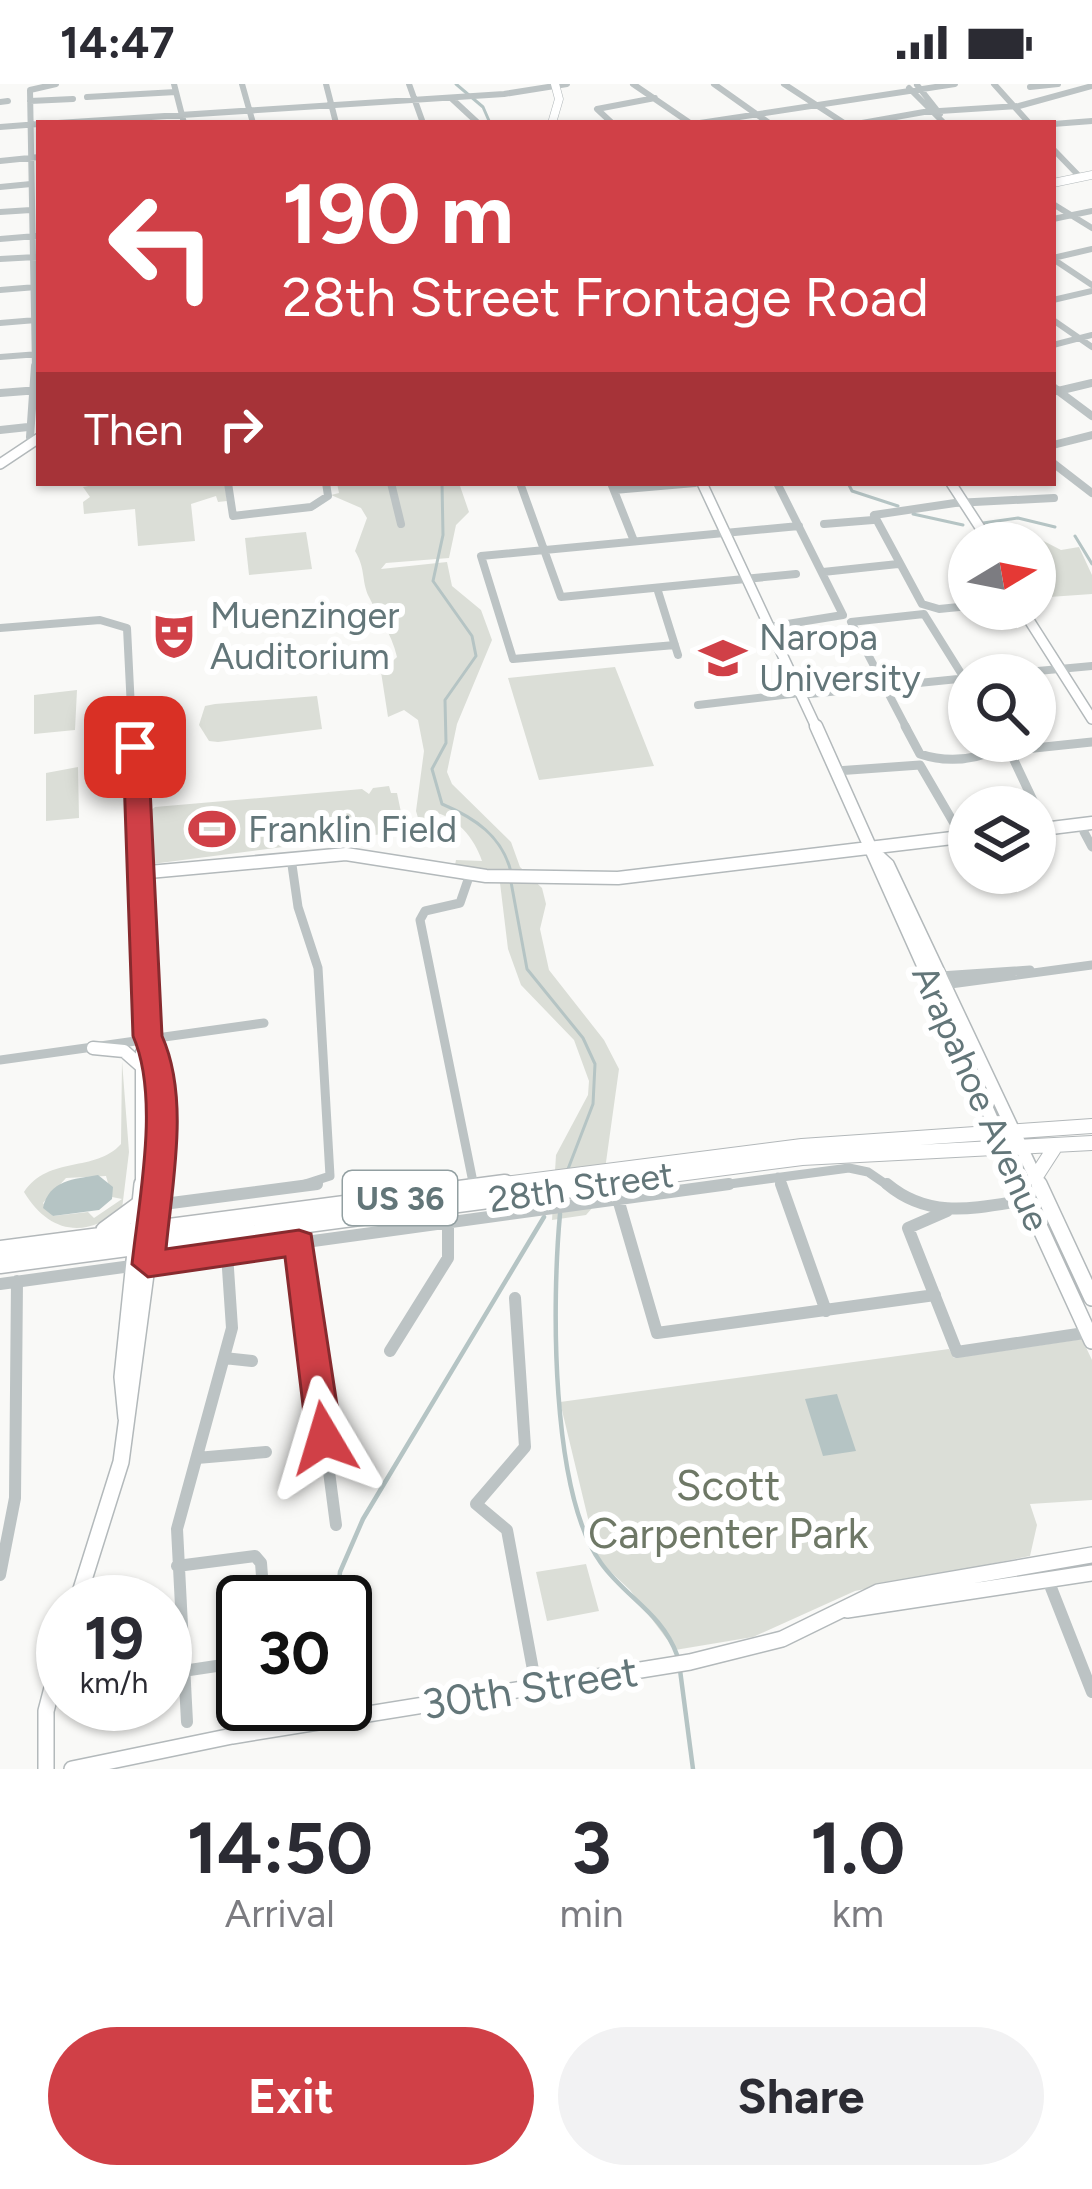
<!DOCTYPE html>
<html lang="en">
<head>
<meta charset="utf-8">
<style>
  :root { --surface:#fff; --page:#f2f2f3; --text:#2b2b33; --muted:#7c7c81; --accent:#d04047 }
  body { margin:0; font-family:Figtree,sans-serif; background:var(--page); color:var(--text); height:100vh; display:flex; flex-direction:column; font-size:45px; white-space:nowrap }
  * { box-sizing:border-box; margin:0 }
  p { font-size:39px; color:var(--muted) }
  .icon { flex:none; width:66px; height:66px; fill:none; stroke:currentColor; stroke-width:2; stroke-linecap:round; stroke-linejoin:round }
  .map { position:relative; height:1685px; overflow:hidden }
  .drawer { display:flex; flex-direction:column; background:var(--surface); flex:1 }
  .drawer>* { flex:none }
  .guide { position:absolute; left:36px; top:36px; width:1020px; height:366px; border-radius:0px; box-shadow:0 3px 9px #0004; background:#d04047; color:#fff; overflow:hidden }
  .needle { width:78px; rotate:80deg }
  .tools { position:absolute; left:948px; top:438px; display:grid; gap:24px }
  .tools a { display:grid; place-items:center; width:108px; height:108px; border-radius:50%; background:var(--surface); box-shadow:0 3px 9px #0004; font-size:60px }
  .speed { position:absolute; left:36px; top:1491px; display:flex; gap:24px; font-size:60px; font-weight:700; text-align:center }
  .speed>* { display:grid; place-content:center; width:156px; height:156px; border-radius:50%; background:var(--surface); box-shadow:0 3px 9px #0004; line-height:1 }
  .speed small { font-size:30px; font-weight:400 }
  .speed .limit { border:6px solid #111; border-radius:18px; background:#fff; color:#111 }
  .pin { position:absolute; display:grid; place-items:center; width:102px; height:102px; color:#fff; margin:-51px; border-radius:24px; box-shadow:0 6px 18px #0006 }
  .me { position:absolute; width:132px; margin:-66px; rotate:353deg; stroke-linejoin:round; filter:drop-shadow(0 0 9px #0008) }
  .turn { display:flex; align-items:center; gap:42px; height:252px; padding:0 48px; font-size:54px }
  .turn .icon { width:156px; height:156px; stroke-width:2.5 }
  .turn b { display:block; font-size:84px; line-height:102px }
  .then { display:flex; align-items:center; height:114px; padding:0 48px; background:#0003; gap:24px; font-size:45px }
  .eta { display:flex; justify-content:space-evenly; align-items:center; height:204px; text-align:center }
  .eta b { font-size:72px; font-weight:700; line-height:84px }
  .button { display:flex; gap:24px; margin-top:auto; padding:24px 48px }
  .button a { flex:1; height:138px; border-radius:72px; background:var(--accent); color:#fff; font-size:48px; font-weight:700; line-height:138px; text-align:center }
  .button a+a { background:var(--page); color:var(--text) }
  .status { display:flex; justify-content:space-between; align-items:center; height:84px; padding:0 60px; background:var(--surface); direction:ltr }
  .status svg { height:33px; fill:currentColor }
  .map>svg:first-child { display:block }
  .green { fill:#dbded7; fill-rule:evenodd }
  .water { fill:#b5c4c4 }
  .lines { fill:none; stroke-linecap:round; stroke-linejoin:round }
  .stream-far1 { stroke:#b5c4c4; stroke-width:3 }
  .stream { stroke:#b5c4c4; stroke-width:4.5 }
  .major-far3-casing { stroke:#b3b9bb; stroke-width:9 }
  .major-far2-casing { stroke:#b3b9bb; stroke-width:12 }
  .major-far1-casing { stroke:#b3b9bb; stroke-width:15 }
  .major-casing { stroke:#b3b9bb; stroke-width:18 }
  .highway-far1-casing { stroke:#b3b8ba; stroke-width:16 }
  .highway-casing { stroke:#b3b8ba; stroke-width:21 }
  .minor-far3 { stroke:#bcc3c4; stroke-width:6 }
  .minor-far2 { stroke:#bcc3c4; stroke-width:8 }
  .minor-far1 { stroke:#bcc3c4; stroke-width:9 }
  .minor { stroke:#bcc3c4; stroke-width:12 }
  .major-far3 { stroke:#fff; stroke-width:8 }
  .major-far2 { stroke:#fff; stroke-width:9 }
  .major-far1 { stroke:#fff; stroke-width:12 }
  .major { stroke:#fff; stroke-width:15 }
  .highway-far1 { stroke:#fff; stroke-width:14 }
  .highway { stroke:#fff; stroke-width:18 }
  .route { fill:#d04047; stroke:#872a2e; stroke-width:3 }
  .labels { text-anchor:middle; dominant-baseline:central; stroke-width:12; stroke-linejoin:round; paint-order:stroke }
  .shield { fill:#fff; stroke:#929fa1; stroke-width:3 }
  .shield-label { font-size:33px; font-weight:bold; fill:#637679 }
  .poi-label { font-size:36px; fill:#637679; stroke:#fff; text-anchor:start }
  .street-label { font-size:36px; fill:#637679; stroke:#fff }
  .near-park-label { font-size:42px; fill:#6e7866; stroke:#fff }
  .near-street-label { font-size:42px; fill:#637679; stroke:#fff }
</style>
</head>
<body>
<div class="status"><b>14:47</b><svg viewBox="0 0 49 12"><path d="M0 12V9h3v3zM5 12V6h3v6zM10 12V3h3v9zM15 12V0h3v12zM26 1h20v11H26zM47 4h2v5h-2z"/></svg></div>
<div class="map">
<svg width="1092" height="1685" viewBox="0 0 1092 1685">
  <rect width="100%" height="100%" fill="#f9f9f7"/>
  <!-- green -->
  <path class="green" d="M 105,399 L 225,399 L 227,417 L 218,418 L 216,412 L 191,420 L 195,457 L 138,462 L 135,425 L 84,430 L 83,418 L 90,413 L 83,403 Z
    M 337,399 L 459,399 L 469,428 L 456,441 L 449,474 L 386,479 L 381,485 L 447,478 L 452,502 L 481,526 L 492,556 L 457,640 L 447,688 L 452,700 L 511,758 L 520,783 L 542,804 L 546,820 L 540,845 L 549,886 L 604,956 L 619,985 L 601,1114 L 586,1131 L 552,1136 L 556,1071 L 588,1011 L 589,997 L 574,956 L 521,901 L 508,865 L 500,799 L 455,781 L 456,776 L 482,777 C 475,755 455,730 431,728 L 434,762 L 426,761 L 416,727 L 424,667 L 418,636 L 404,626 L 388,633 L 381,588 L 397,573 C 391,548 379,534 369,513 C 361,496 366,485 355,467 L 367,434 L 361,424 L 331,411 L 339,409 Z
    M 306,448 L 312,485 L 249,491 L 245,454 Z
    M 1032,451 L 1061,466 L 1079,463 L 1092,491 L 1092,510 L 1035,514 Z
    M 615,583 L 654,682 L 539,696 L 508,594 Z
    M 77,606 L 75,646 L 34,650 L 34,611 Z
    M 317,612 L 322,645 L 218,658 L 209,657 L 199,641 L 205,622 L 215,620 Z
    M 78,683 L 79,734 L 46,737 L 46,689 Z
    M 389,702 L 391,709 L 397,709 L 403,738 L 397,739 L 398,748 L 152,780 L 149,728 L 155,723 L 362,705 L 369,710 L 373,704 Z
    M 122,977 L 129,1068 L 122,1125 C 84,1156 48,1148 24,1108 C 49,1071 95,1089 121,1060 ZM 106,1092 L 112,1113 L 122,1115 L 94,1134 L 88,1128 L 53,1132 L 43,1119 L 66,1094 Z
    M 1082,1255 L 1092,1276 L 1092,1416 L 1030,1420 L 1037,1441 L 1030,1472 L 855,1507 L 753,1553 L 675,1566 L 630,1506 L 598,1476 L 560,1318 L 949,1265 L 954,1274 Z
    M 586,1480 L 599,1527 L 547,1537 L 536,1488 Z"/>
  <!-- water -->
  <path class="water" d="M 98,1091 L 113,1103 L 112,1115 L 99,1126 L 53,1132 L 43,1124 C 49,1096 74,1095 98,1091 Z
    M 837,1310 L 856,1367 L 823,1372 L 805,1315 Z"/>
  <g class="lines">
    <!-- stream-far1 -->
    <path class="stream-far1" d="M 456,0 L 483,23 L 490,39
      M 442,399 L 443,451 L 433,497 L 472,552 L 476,572 L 445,616 L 446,659 L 432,685 L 442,720 C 475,734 502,752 511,788
      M 848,399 L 852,407 L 898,422
      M 913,430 L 963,441
      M 983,439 L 1018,434 L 1055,443
      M 1075,452 L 1092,480
      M 511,798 L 527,885 L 583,954 L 595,980 L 593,1020 L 568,1085"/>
    <!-- stream -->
    <path class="stream" d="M 560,1130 C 552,1216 550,1408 601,1479 C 625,1513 662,1529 677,1571
      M 337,1518 L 340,1488 L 363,1435 L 544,1133
      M 680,1586 L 693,1685"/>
    <defs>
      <path id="major-far3" d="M 552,39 L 559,15 L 555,0
        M 1053,99 L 1092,91"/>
      <path id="major-far2" d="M 0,380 L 39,354
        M 702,399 L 817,645
        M 951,399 L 990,459
        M 1022,525 L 1092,635"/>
      <path id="major-far1" d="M 816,642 L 1022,1103
        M 1035,746 L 1092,739
        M 876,770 L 888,781 L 1040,1103
        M 93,964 L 124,967 L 141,982
        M 142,1103 L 142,969 L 148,955
        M 158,1103 L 138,789 L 346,770 L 486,792 L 618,794 L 969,752"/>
      <path id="major" d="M 1020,1100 L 1092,1257
        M 1039,1100 L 1092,1214
        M 126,1334 L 122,1293 L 142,1100
        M 77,1518 L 121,1378 L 158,1100
        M 847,1526 L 1092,1489
        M 46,1685 L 46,1627 L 63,1562
        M 72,1685 L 232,1652 L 690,1578 L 782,1555 L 878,1508 L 1092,1471"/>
      <path id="highway-far1" d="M 1035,1094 L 1055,1063
        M 482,1103 L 802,1062 L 1092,1042
        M 579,1103 L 802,1074 L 1092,1059"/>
      <path id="highway" d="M 105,1147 L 139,1122
        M 209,1155 L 227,1170 L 244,1151
        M 0,1166 L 505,1100
        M 0,1180 L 602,1100"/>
    </defs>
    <!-- major-far3 casing -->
    <use href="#major-far3" class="major-far3-casing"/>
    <!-- major-far2 casing -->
    <use href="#major-far2" class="major-far2-casing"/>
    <!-- major-far1 casing -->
    <use href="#major-far1" class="major-far1-casing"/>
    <!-- major casing -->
    <use href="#major" class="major-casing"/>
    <!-- highway-far1 casing -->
    <use href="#highway-far1" class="highway-far1-casing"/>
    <!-- highway casing -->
    <use href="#highway" class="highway-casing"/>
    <!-- minor-far3 -->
    <path class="minor-far3" d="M 174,0 L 184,39
      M 242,0 L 253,39
      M 326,0 L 336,39
      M 409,0 L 423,39
      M 633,0 L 690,39
      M 714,0 L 769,39
      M 784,0 L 844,39
      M 994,0 L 1029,39
      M 917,1 L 940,30
      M 1030,3 L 1058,0
      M 909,4 L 944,39
      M 87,13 L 176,8
      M 451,14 L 478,39
      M 30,17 L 73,15
      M 0,18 L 8,17
      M 58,39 L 504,10 L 567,0
      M 612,39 L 597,25 L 655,14
      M 700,39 L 955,0
      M 862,39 L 924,28 L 1019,22 L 1092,2
      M 1053,40 L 1092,37
      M 0,43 L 39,40
      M 1053,65 L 1081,94
      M 0,77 L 39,73
      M 0,103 L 31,100
      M 1053,120 L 1092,144
      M 0,128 L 31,126
      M 1053,135 L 1092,127
      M 0,155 L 36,152
      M 1053,174 L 1092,165
      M 0,175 L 36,173
      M 1053,175 L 1092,201
      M 0,206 L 36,203
      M 1053,216 L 1092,207
      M 1053,236 L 1092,263
      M 0,239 L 36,236
      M 1053,261 L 1092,251
      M 0,273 L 39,270
      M 35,285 L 30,6 L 56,0"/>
    <!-- minor-far2 -->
    <path class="minor-far2" d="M 1053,303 L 1092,332
      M 1058,307 L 1092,299
      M 0,309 L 39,306
      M 0,346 L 28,343
      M 30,353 L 35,282
      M 1053,361 L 1092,351
      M 1053,379 L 1092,409
      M 228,399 L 233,432 L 311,423 L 328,412 L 326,399
      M 391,399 L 401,440
      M 520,399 L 561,513 L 796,490
      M 611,399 L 634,457
      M 614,406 L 695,399
      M 824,440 L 873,436
      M 823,488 L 898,480
      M 657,504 L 678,571
      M 969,522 L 939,525 L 922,520 L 874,431 L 955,419 L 1054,414
      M 769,543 L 843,531 L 777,399
      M 0,544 L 100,536 L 127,544 L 132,645
      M 675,561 L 513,575 L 481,472 L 799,442
      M 994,591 L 1092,582
      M 800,611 L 968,594
      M 698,621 L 800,609
      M 907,645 L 851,538 L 924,530 L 969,602"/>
    <!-- minor-far1 -->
    <path class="minor-far1" d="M 131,642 L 138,789
      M 905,642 L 920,670 C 947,679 975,676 1001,664 L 1000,657
      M 836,687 L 920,681 L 962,753
      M 1047,746 L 1012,672 L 1025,665 L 1092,658
      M 1084,748 L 1092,763
      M 291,774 L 298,823 L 318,884 L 330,1092 L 296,1103
      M 470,790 L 460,819 L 425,827 L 420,836 L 474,1103
      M 940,892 L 1030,886
      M 943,901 L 1092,881
      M 0,976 L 264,939
      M 778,1093 L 782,1103
      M 707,1103 L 849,1084 L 868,1088 L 890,1103"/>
    <!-- minor -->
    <path class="minor" d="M 473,1100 L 474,1105
      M 781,1100 L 826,1227
      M 887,1100 C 930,1136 975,1124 1026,1116
      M 618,1115 L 657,1249 L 935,1211
      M 156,1121 L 317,1100
      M 947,1127 L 908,1144 L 957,1268 L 1091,1248
      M 299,1159 L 336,1441
      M 0,1200 L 729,1100
      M 515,1214 L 525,1363 L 476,1420 L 507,1446 L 536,1602
      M 390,1267 L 448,1174 L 448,1138
      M 224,1274 L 252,1277
      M 197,1374 L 266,1368
      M 177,1482 L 255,1472 L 261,1479 L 264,1518
      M 0,1491 L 15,1414 L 17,1197
      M 1048,1496 L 1092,1608
      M 183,1587 L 243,1578
      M 187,1638 L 177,1445 L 232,1244 L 227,1170"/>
    <!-- major-far3 -->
    <use href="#major-far3" class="major-far3"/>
    <!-- major-far2 -->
    <use href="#major-far2" class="major-far2"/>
    <!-- major-far1 -->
    <use href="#major-far1" class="major-far1"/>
    <!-- major -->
    <use href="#major" class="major"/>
    <!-- highway-far1 -->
    <use href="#highway-far1" class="highway-far1"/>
    <!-- highway -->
    <use href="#highway" class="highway"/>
  </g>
  <!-- route -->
  <path class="route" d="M 135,656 L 148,663 L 162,952 C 190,1014 172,1100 166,1165 L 299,1146 L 311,1150 L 342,1354 L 337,1364 L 324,1368 L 312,1364 L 307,1354 L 285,1173 L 148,1193 L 132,1180 C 139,1115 160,1013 133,952 L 123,663 Z"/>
  <!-- icons -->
  <defs>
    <symbol id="theatre-bare" viewBox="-9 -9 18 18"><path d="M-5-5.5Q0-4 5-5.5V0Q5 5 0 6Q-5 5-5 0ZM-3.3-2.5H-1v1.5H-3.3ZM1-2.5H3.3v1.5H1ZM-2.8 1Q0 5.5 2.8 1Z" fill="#d04047" stroke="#fff" stroke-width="2.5" paint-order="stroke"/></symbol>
    <symbol id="university-bare" viewBox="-9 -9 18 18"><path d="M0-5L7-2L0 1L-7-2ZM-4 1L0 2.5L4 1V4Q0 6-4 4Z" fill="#d04047" stroke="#fff" stroke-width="2.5" paint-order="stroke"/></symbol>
    <symbol id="stadium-bare" viewBox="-9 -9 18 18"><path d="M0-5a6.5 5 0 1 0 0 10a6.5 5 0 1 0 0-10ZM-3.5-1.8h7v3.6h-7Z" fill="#d04047" stroke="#fff" stroke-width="2.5" paint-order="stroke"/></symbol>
  </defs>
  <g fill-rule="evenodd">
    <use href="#theatre-bare" x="141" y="519" width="66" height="66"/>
    <use href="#university-bare" x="690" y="541" width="66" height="66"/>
    <use href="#stadium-bare" x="179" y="712" width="66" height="66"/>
  </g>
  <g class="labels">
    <!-- shield labels -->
    <rect class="shield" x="343" y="1087" width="114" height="54" rx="9"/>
    <g class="shield-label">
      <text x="400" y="1114">US 36</text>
    </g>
    <!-- poi labels -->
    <g class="poi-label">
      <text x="210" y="531">Muenzinger<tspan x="210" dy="41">Auditorium</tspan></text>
      <text x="759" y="553">Naropa<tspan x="759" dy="41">University</tspan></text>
      <text x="248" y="745">Franklin Field</text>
    </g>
    <!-- street labels -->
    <g class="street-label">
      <text transform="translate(981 1014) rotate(66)">Arapahoe Avenue</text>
      <text transform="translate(581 1103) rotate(-8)">28th Street</text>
    </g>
    <!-- near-park labels -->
    <g class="near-park-label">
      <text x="728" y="1401">Scott<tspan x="728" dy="48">Carpenter Park</tspan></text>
    </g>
    <!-- near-street labels -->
    <g class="near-street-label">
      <text transform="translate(530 1604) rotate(-9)">30th Street</text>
    </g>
  </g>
</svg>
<div class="tools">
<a><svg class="needle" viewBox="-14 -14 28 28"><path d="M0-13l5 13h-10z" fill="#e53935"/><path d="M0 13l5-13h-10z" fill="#7c7c81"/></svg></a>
<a><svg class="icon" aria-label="search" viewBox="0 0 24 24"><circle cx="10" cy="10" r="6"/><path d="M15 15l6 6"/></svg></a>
<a><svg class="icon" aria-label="layers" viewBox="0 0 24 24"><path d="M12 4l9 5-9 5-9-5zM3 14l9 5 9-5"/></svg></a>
</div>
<div class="speed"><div>19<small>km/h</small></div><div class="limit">30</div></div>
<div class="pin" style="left:135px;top:663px;background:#d93025"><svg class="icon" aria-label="arrive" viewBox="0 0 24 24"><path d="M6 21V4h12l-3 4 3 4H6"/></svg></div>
<svg class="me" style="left:324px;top:1354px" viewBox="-20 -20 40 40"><path d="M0-17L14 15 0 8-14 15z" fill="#d04047" stroke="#fff" stroke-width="4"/></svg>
<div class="guide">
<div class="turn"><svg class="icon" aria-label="left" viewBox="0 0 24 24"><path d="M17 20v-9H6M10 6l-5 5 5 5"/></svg><div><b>190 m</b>28th Street Frontage Road</div></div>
<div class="then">Then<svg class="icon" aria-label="right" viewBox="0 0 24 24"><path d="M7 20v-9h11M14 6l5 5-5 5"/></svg></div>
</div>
</div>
<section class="drawer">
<div class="eta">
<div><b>14:50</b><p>Arrival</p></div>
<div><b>3</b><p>min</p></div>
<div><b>1.0</b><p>km</p></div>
</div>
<div class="button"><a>Exit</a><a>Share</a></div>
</section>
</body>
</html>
